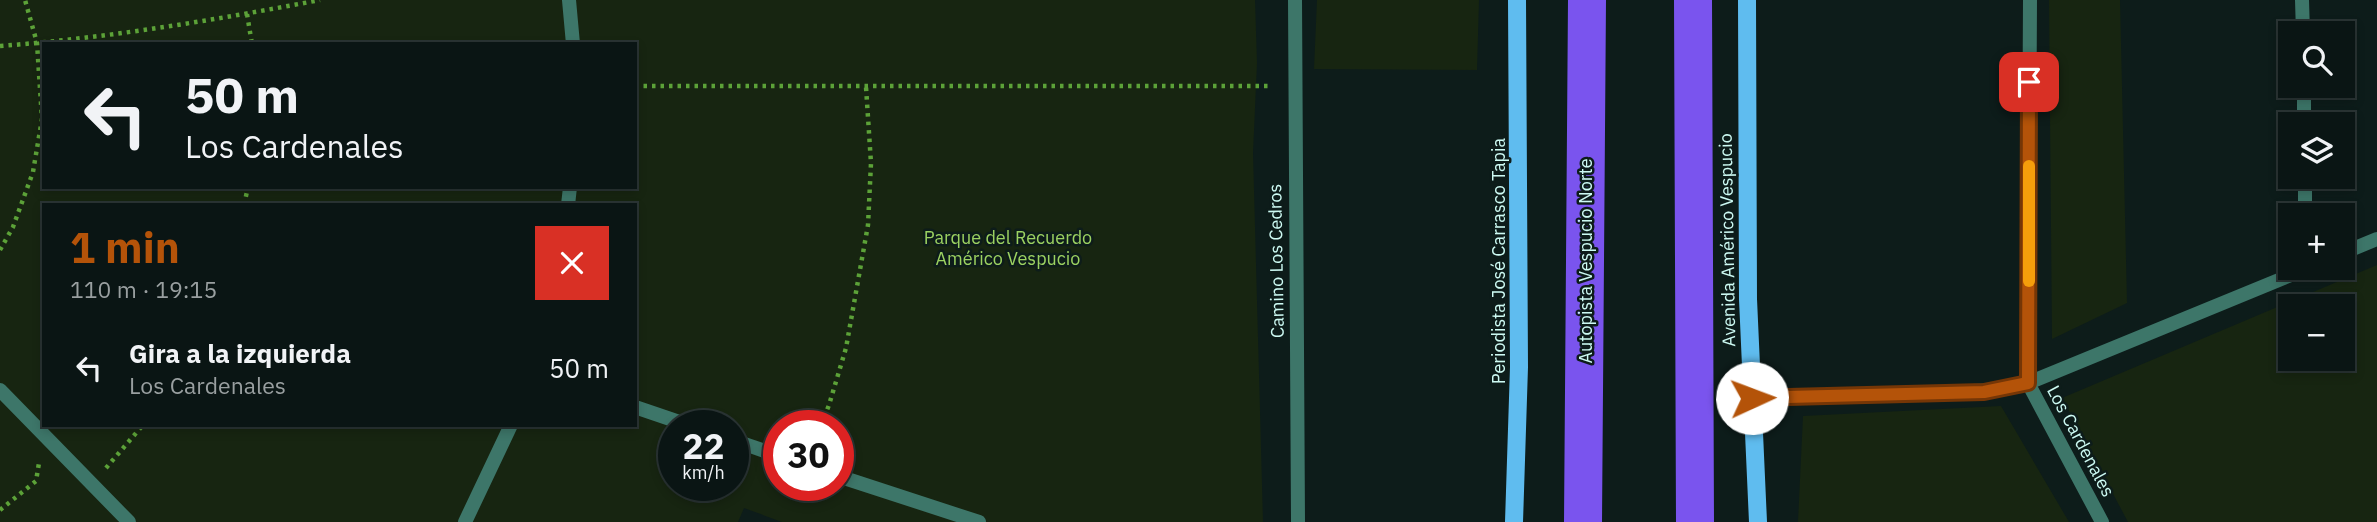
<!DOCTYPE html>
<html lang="es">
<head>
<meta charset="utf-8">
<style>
  :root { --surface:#0a1514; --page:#182222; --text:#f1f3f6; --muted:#999fa0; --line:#2a3434; --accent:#b45309 }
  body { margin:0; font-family:"IBM Plex Sans",sans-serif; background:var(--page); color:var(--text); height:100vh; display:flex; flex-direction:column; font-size:26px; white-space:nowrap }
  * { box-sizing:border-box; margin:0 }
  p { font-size:23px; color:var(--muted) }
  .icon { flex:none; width:38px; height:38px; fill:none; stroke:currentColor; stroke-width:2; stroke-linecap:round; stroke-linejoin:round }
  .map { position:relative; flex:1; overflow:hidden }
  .sheet { position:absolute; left:42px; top:203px; width:595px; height:224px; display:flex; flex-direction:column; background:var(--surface); border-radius:0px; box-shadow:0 4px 10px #0003,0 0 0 2px var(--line) }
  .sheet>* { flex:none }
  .guide { position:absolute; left:42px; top:42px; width:595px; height:147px; border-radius:0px; box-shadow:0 4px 10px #0003,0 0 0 2px var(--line); background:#0a1514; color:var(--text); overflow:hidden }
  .buttons { position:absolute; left:2278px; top:21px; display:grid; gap:14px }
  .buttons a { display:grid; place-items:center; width:77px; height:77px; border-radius:0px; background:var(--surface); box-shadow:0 4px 10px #0003,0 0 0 2px var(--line); font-size:35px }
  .speed { position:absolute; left:658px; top:410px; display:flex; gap:14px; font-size:35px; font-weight:700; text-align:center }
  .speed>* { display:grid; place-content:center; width:91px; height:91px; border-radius:50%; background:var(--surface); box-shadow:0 4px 10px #0003,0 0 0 2px var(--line); line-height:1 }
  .speed small { font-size:18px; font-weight:400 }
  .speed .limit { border:10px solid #d22; background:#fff; color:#111 }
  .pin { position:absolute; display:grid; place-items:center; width:60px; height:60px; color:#fff; margin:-30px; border-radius:14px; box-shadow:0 4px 10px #0006 }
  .me { position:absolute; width:77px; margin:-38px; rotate:88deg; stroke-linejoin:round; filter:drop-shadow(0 0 5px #0008) }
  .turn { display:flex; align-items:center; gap:24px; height:147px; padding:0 28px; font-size:32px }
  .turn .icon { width:91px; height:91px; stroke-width:2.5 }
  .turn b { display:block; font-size:49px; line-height:60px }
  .round { display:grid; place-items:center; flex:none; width:74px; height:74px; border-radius:0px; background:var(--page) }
  .summary { display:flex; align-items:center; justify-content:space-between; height:119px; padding:0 28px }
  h1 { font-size:42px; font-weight:700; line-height:52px; color:var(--accent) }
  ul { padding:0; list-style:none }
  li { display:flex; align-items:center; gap:21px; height:91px; padding:0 28px }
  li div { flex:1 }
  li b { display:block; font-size:26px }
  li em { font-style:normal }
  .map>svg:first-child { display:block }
  .green { fill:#172511; fill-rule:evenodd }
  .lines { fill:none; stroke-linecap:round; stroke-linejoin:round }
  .path { stroke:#5ca238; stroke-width:4.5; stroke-dasharray:3.5 5; stroke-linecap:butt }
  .lane { stroke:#3d7669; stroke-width:14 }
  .street { stroke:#3d7669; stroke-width:14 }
  .primary { stroke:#5fbcef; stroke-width:18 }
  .highway { stroke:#7a54ee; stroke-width:38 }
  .route-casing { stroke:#753606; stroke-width:18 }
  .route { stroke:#b45309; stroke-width:12 }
  .slow { stroke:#f59e0b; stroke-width:12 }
  .labels { text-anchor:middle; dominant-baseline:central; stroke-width:5; stroke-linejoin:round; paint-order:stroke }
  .park-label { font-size:18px; fill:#9cd261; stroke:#0d1c1a }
  .street-label { font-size:18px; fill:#cdfaf3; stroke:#0d1c1a }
</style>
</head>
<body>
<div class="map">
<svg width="2377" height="522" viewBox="0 0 2377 522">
  <rect width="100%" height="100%" fill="#0d1c1a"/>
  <!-- green -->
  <path class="green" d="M 0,0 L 1255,0 L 1257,63 L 1253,153 L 1263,522 L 782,522 L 744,508 L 738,522 L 0,522 ZM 44,44 L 635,44 L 635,187 L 44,187 ZM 44,205 L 635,205 L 635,425 L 44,425 ZM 674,425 L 733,425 L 733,485 L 674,485 ZM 779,425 L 838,425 L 838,485 L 779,485 Z
    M 1317,0 L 1479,0 L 1477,70 L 1314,69 Z
    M 2049,0 L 2120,0 L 2127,303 L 2052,339 Z
    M 2377,265 L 2377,522 L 2128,522 L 2062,398 ZM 2343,306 L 2343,359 L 2291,359 L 2291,306 Z
    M 2001,406 L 2069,522 L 1798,522 L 1803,416 Z"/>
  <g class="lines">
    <!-- path -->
    <path class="path" d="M 247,14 L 252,44
      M 0,46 C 107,38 215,20 320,0
      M 635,86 L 1271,86
      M 244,205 L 248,187
      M 0,250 L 13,227 L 33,172 L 42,119 L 37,43 L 25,0
      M 821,425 L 829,405 L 846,348 L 868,225 L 871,163 L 866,87
      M 106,468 L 143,425
      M 0,510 L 36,481 L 39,463"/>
    <!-- lane -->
    <path class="lane" d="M 569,0 L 573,44
      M 1295,0 L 1298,522
      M 568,205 L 570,187
      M 0,390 L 129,522
      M 635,407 L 688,425
      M 733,440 L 779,456
      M 838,476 L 979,522
      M 465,522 L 511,425"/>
    <!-- street -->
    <path class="street" d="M 2030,0 L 2028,383 L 2102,522
      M 2302,0 L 2303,33
      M 2304,86 L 2304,124
      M 2305,177 L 2305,215
      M 2343,253 L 2377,239
      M 1752,399 L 2000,390 L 2028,383 L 2308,268"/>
    <!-- primary -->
    <path class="primary" d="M 1747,0 L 1748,299 L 1758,522
      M 1514,522 L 1519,367 L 1517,0"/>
    <!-- highway -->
    <path class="highway" d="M 1693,0 L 1695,522
      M 1583,522 L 1587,0"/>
  </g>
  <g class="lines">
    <defs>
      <path id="route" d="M 1752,398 L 1984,392 L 2028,383 L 2029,82"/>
    </defs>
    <!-- route casing -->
    <use href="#route" class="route-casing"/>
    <!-- route -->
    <use href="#route" class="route"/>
    <!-- slow -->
    <path class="slow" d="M 2029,281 L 2029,166"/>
  </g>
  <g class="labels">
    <!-- park labels -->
    <g class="park-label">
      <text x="1008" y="237">Parque del Recuerdo<tspan x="1008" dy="21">Américo Vespucio</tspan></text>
    </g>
    <!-- street labels -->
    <g class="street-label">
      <text transform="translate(1727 240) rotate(-91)">Avenida Américo Vespucio</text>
      <text transform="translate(1276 261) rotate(-91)">Camino Los Cedros</text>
      <text transform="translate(1498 261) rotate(-90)">Periodista José Carrasco Tapia</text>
      <text transform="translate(1585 261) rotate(-90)">Autopista Vespucio Norte</text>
      <text transform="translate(2081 441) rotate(62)">Los Cardenales</text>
    </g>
  </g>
</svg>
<div class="buttons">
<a><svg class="icon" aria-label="search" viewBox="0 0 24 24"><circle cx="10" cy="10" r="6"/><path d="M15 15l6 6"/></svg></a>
<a><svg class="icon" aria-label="layers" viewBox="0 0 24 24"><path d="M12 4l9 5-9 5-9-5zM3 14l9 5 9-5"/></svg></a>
<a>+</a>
<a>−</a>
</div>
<div class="speed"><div>22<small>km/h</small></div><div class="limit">30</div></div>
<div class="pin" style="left:2029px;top:82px;background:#d93025"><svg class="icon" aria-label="arrive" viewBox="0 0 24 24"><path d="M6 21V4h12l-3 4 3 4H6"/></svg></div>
<svg class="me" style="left:1752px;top:398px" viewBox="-20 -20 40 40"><circle r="19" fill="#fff"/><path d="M0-13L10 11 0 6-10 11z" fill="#b45309"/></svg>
<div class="guide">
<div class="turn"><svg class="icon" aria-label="left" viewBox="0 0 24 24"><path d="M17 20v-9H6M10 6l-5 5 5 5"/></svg><div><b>50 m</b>Los Cardenales</div></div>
</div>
<section class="sheet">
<div class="summary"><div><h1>1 min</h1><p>110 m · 19:15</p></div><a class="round" style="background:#d93025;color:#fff"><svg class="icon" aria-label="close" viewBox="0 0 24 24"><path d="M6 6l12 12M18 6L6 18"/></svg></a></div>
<ul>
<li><svg class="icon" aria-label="left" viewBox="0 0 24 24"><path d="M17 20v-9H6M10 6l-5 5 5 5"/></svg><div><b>Gira a la izquierda</b><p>Los Cardenales</p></div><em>50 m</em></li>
</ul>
</section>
</div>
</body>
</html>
